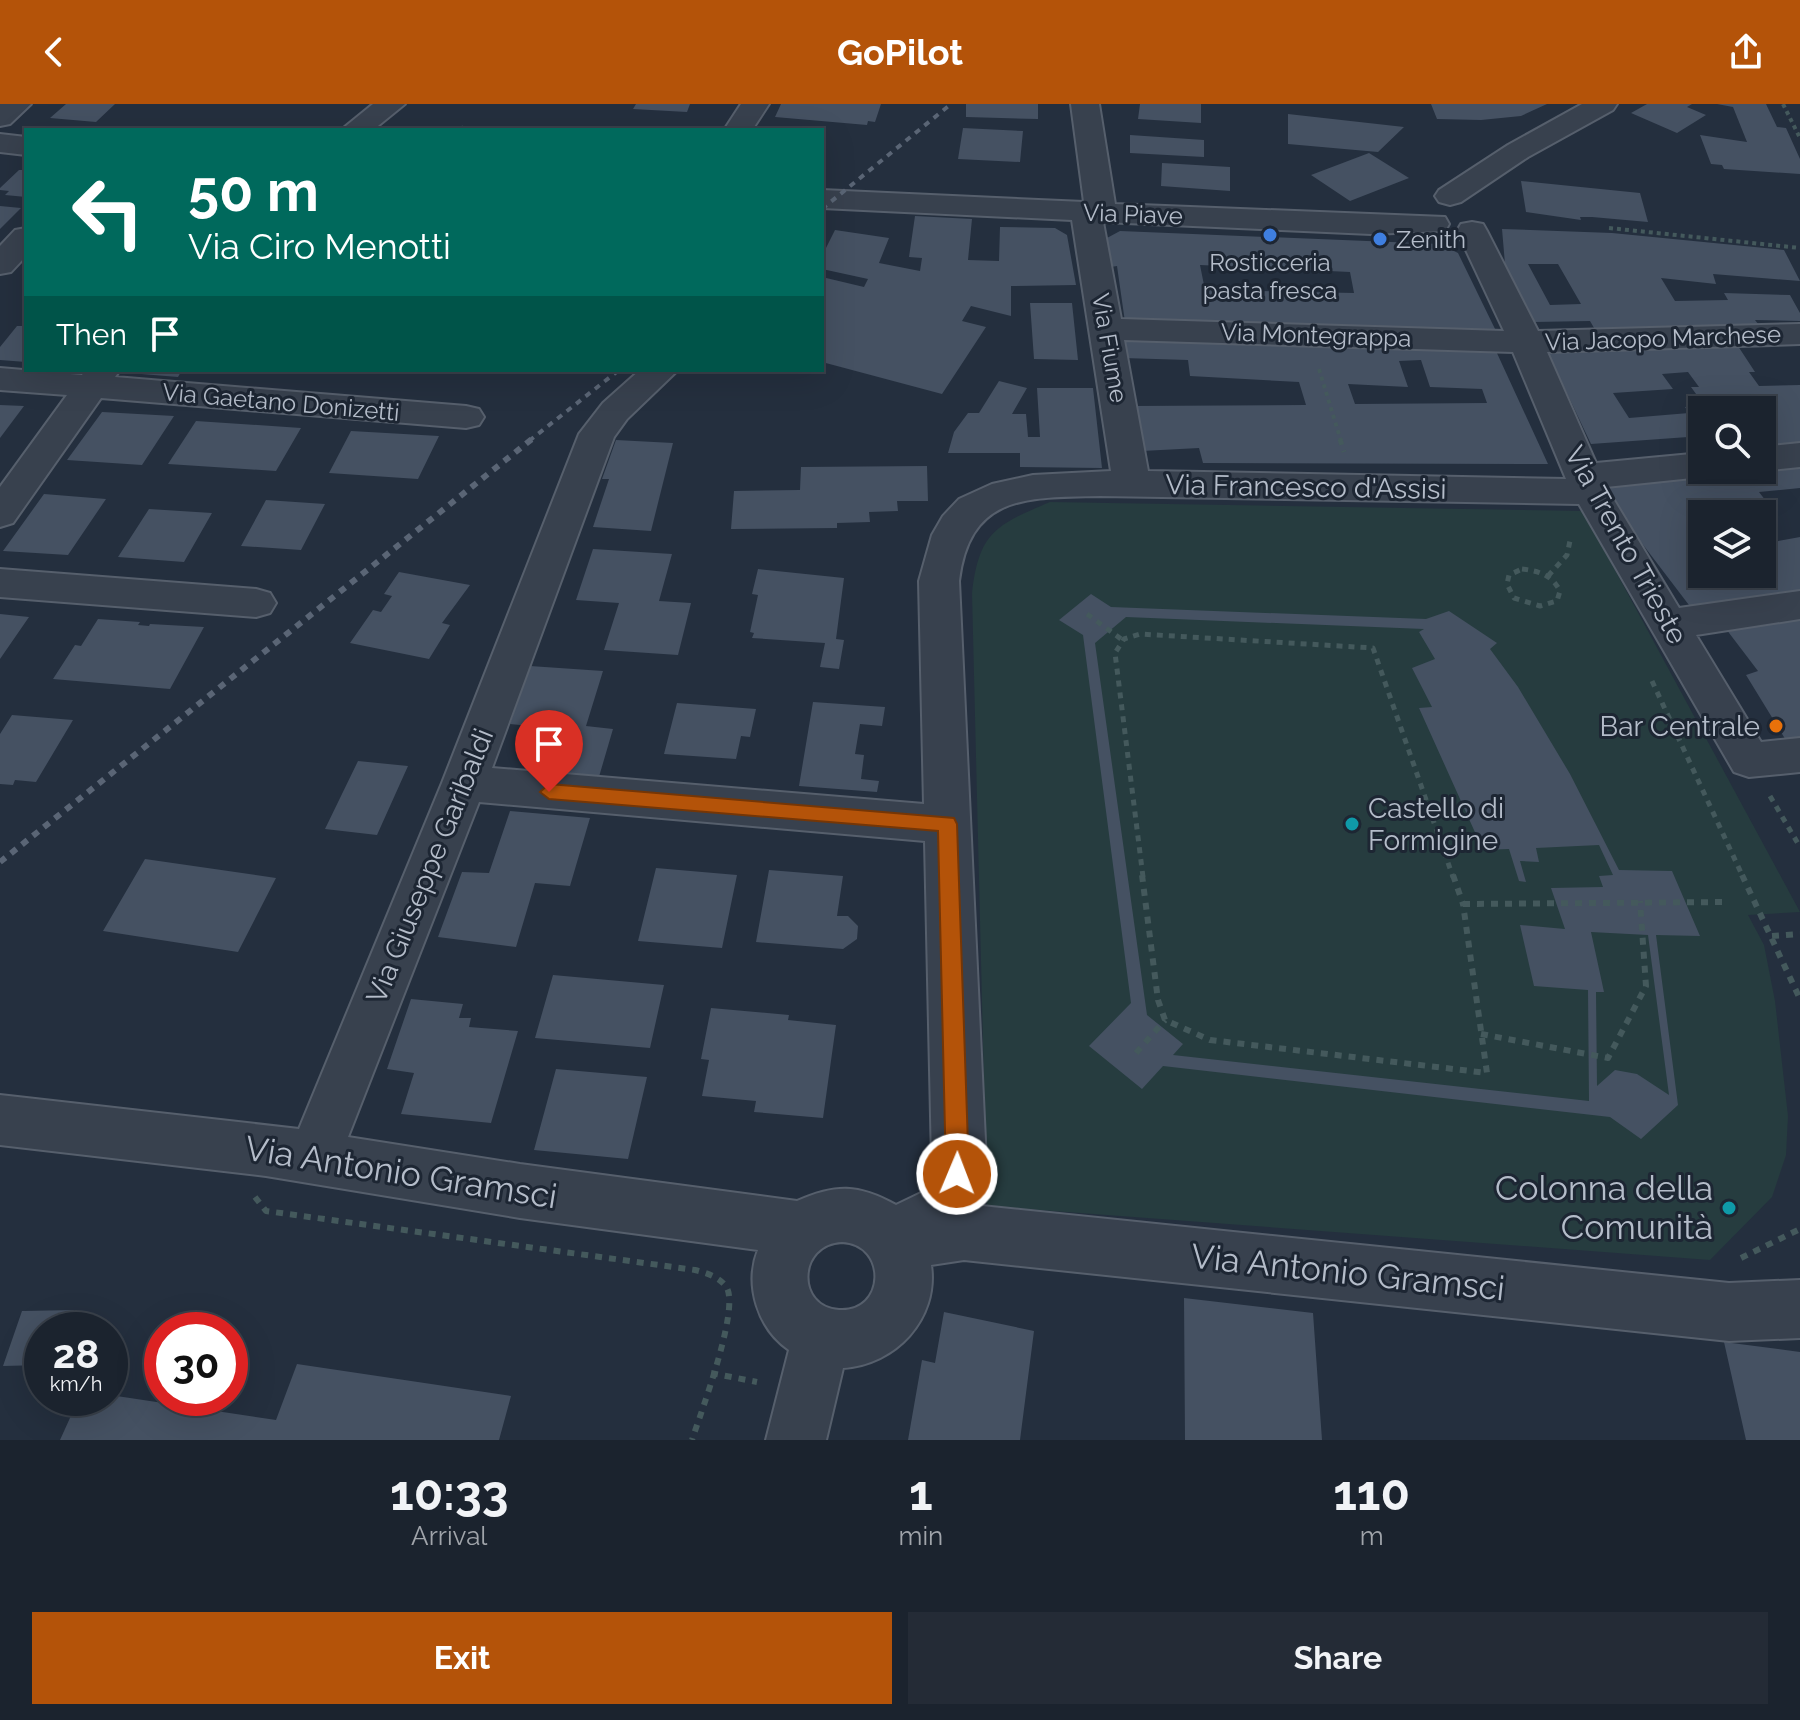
<!DOCTYPE html>
<html lang="en">
<head>
<meta charset="utf-8">
<style>
  :root { --surface:#1b232e; --page:#242b36; --text:#f1f3f6; --muted:#a0a4aa; --line:#39404a; --accent:#b45309 }
  body { margin:0; font-family:Raleway,sans-serif; background:var(--page); color:var(--text); height:100vh; display:flex; flex-direction:column; font-size:30px; white-space:nowrap }
  * { box-sizing:border-box; margin:0 }
  p { font-size:26px; color:var(--muted) }
  .icon { flex:none; width:44px; height:44px; fill:none; stroke:currentColor; stroke-width:2; stroke-linecap:round; stroke-linejoin:round }
  .map { position:relative; height:1336px; overflow:hidden }
  .sheet { display:flex; flex-direction:column; background:var(--surface); flex:1 }
  .sheet>* { flex:none }
  .top-card { position:absolute; left:24px; top:24px; width:800px; height:244px; border-radius:0px; box-shadow:0 8px 32px #0002,0 0 0 2px var(--line); background:#00695c; color:#fff; overflow:hidden }
  .tools { position:absolute; left:1688px; top:292px; display:grid; gap:16px }
  .tools a { display:grid; place-items:center; width:88px; height:88px; border-radius:0px; background:var(--surface); box-shadow:0 8px 32px #0002,0 0 0 2px var(--line); font-size:40px }
  .speed { position:absolute; left:24px; top:1208px; display:flex; gap:16px; font-size:40px; font-weight:700; text-align:center }
  .speed>* { display:grid; place-content:center; width:104px; height:104px; border-radius:50%; background:var(--surface); box-shadow:0 8px 32px #0002,0 0 0 2px var(--line); line-height:1 }
  .speed small { font-size:20px; font-weight:400 }
  .speed .limit { border:12px solid #d22; background:#fff; color:#111 }
  .pin { position:absolute; display:grid; place-items:center; width:68px; height:68px; color:#fff; margin:-82px -34px; border-radius:50% 50% 50% 0; rotate:-45deg; box-shadow:0 0 8px #0007 }
  .pin .icon { rotate:45deg }
  .me { position:absolute; width:88px; margin:-44px; rotate:1deg; stroke-linejoin:round; filter:drop-shadow(0 0 6px #0008) }
  .turn { display:flex; align-items:center; gap:28px; height:168px; padding:0 32px; font-size:36px }
  .turn .icon { width:104px; height:104px; stroke-width:2.5 }
  .turn b { display:block; font-size:56px; line-height:68px }
  .then { display:flex; align-items:center; height:76px; padding:0 32px; background:#0003; gap:16px; font-size:30px }
  .eta { display:flex; justify-content:space-evenly; align-items:center; height:136px; text-align:center }
  .eta b { font-size:48px; font-weight:700; line-height:56px }
  .cta { display:flex; gap:16px; margin-top:auto; padding:16px 32px }
  .cta a { flex:1; height:92px; border-radius:0px; background:var(--accent); color:#fff; font-size:32px; font-weight:700; line-height:92px; text-align:center }
  .cta a+a { background:var(--page); color:var(--text) }
  header { display:flex; justify-content:space-between; align-items:center; height:104px; padding:0 32px; background:var(--accent); color:#fff; font-size:36px; font-weight:700 }
  .map>svg:first-child { display:block }
  .green { fill:#263c3f }
  .building { fill:#455162; fill-rule:evenodd }
  .lines { fill:none; stroke-linecap:round; stroke-linejoin:round }
  .minor-casing { stroke:#565f6c; stroke-width:4 }
  .path-far2 { stroke:#44595c; stroke-width:4; stroke-dasharray:4 4; stroke-linecap:butt }
  .path-far1 { stroke:#44595c; stroke-width:5; stroke-dasharray:6 6; stroke-linecap:butt }
  .path { stroke:#44595c; stroke-width:6; stroke-dasharray:7 7; stroke-linecap:butt }
  .minor { fill:#38414e; fill-rule:evenodd }
  .rail-far1 { stroke:#5a6575; stroke-width:4; stroke-dasharray:6 6; stroke-linecap:butt }
  .rail { stroke:#5a6575; stroke-width:6; stroke-dasharray:7 7; stroke-linecap:butt }
  .route { fill:#b45309; stroke:#753606; stroke-width:2 }
  .shop-dot { fill:#3f7fe0; stroke:#1d2633; stroke-width:3 }
  .food-dot { fill:#e8710a; stroke:#1d2633; stroke-width:3 }
  .culture-dot { fill:#0f9aa8; stroke:#1d2633; stroke-width:3 }
  .labels { text-anchor:middle; dominant-baseline:central; stroke-width:6; stroke-linejoin:round; paint-order:stroke }
  .far-street-label { font-size:24px; fill:#b4bcc9; stroke:#1d2633 }
  .far-poi-label { font-size:24px; fill:#b4bcc9; stroke:#1d2633; text-anchor:start }
  .street-label { font-size:28px; fill:#b4bcc9; stroke:#1d2633 }
  .poi-label { font-size:28px; fill:#b4bcc9; stroke:#1d2633; text-anchor:end }
  .near-street-label { font-size:34px; fill:#b4bcc9; stroke:#1d2633 }
  .near-poi-label { font-size:34px; fill:#b4bcc9; stroke:#1d2633; text-anchor:end }
</style>
</head>
<body>
<header><svg class="icon" aria-label="back" viewBox="0 0 24 24"><path d="M15 5l-7 7 7 7"/></svg>GoPilot<svg class="icon" aria-label="share" viewBox="0 0 24 24"><path d="M12 15V3M7 8l5-5 5 5M5 13v7h14v-7"/></svg></header>
<div class="map">
<svg width="1800" height="1336" viewBox="0 0 1800 1336">
  <rect width="100%" height="100%" fill="#242f3e"/>
  <!-- green -->
  <path class="green" d="M 1050,398 L 1583,407 L 1800,808 L 1748,811 L 1764,841 L 1775,897 L 1788,1012 L 1786,1051 L 1772,1093 L 1710,1156 L 987,1102 L 972,489 C 979,428 996,421 1050,398 Z"/>
  <!-- building -->
  <path class="building" d="M 66,0 L 115,0 L 96,18 L 50,14 Z
    M 636,0 L 690,0 L 687,8 L 633,5 Z
    M 781,0 L 881,0 L 875,18 L 868,17 L 867,21 L 775,13 Z
    M 966,0 L 1038,0 L 1038,15 L 966,13 Z
    M 1140,0 L 1201,0 L 1201,19 L 1138,15 Z
    M 1431,0 L 1547,0 L 1521,12 L 1481,16 L 1437,15 Z
    M 1647,0 L 1692,0 L 1687,3 L 1706,11 L 1677,29 L 1631,9 Z
    M 1717,0 L 1766,0 L 1777,23 L 1786,24 L 1800,55 L 1800,70 L 1724,65 L 1722,61 L 1711,60 L 1700,31 L 1747,38 L 1733,3 Z
    M 1288,10 L 1404,23 L 1378,48 L 1288,40 Z
    M 963,24 L 1023,27 L 1020,58 L 958,55 Z
    M 1130,31 L 1204,36 L 1204,53 L 1130,49 Z
    M 1369,49 L 1409,74 L 1350,97 L 1311,71 Z
    M 1162,59 L 1230,63 L 1230,87 L 1161,82 Z
    M 19,66 L 26,66 L 26,93 L 5,91 L 9,87 L 0,86 L 0,84 Z
    M 1521,77 L 1640,89 L 1648,118 L 1592,113 L 1580,113 L 1581,116 L 1526,108 Z
    M 0,102 L 21,104 L 0,125 Z
    M 915,112 L 972,115 L 968,156 L 999,157 L 1000,123 L 1055,124 L 1067,131 L 1076,181 L 1011,182 L 1011,212 L 971,202 L 962,217 L 986,223 L 942,290 L 822,258 L 822,173 L 864,183 L 868,175 L 822,165 L 822,152 L 835,126 L 889,134 L 879,159 L 920,167 L 922,154 L 909,153 Z
    M 1502,125 L 1612,129 L 1784,146 L 1800,177 L 1713,170 L 1716,180 L 1661,174 L 1675,197 L 1728,196 L 1724,189 L 1790,191 L 1800,209 L 1800,217 L 1755,216 L 1762,225 L 1597,229 L 1590,217 L 1534,218 L 1505,160 ZM 1528,160 L 1558,160 L 1581,200 L 1550,201 Z
    M 1120,127 L 1440,140 L 1458,149 L 1496,227 L 1125,218 L 1117,162 L 1111,163 L 1107,134 ZM 1200,161 L 1350,168 L 1354,189 L 1205,186 Z
    M 1030,199 L 1072,199 L 1078,256 L 1034,255 Z
    M 17,222 L 26,222 L 26,258 L 0,256 L 0,243 Z
    M 1121,234 L 1496,247 L 1548,360 L 1203,359 L 1199,344 L 1142,347 L 1131,302 L 1306,301 L 1299,278 L 1190,272 L 1188,256 L 1123,254 ZM 1421,256 L 1430,283 L 1482,285 L 1487,299 L 1355,300 L 1348,280 L 1408,283 L 1399,257 Z
    M 1736,239 L 1755,268 L 1749,268 L 1759,282 L 1800,281 L 1800,339 L 1762,342 L 1762,306 L 1702,306 L 1702,332 L 1591,340 L 1546,245 ZM 1688,268 L 1699,283 L 1691,283 L 1704,301 L 1685,303 L 1689,309 L 1629,314 L 1613,289 L 1673,285 L 1662,270 Z
    M 131,266 L 182,266 L 178,273 L 129,269 Z
    M 999,277 L 1027,284 L 1012,310 L 1026,310 L 1028,333 L 1040,333 L 1037,284 L 1093,284 L 1102,364 L 1020,363 L 1020,349 L 948,349 L 954,328 L 968,309 L 979,309 Z
    M 0,301 L 24,302 L 0,334 Z
    M 102,308 L 174,312 L 142,361 L 67,356 Z
    M 196,317 L 301,324 L 276,367 L 168,360 Z
    M 351,327 L 439,332 L 418,375 L 329,369 Z
    M 616,336 L 673,339 L 651,427 L 593,423 L 609,375 L 602,375 Z
    M 1800,356 L 1800,384 L 1759,388 L 1769,401 L 1728,406 L 1731,410 L 1702,410 L 1702,423 L 1695,424 L 1702,432 L 1702,470 L 1762,470 L 1762,440 L 1800,433 L 1800,494 L 1695,509 L 1599,383 L 1708,366 L 1762,366 L 1762,360 Z
    M 927,362 L 928,397 L 897,397 L 898,407 L 869,408 L 870,418 L 837,419 L 837,424 L 731,425 L 734,387 L 800,386 L 801,363 Z
    M 44,390 L 106,395 L 68,451 L 3,447 Z
    M 266,396 L 325,400 L 301,446 L 241,442 Z
    M 149,405 L 212,409 L 184,458 L 118,453 Z
    M 593,445 L 672,450 L 659,497 L 691,499 L 678,551 L 604,546 L 619,499 L 576,496 Z
    M 758,465 L 844,474 L 836,535 L 844,536 L 839,565 L 820,563 L 825,539 L 752,534 L 754,529 L 750,528 L 758,491 L 752,490 Z
    M 399,468 L 470,481 L 442,519 L 450,521 L 429,555 L 350,539 L 373,506 L 381,508 L 392,492 L 384,490 Z
    M 1091,490 L 1111,503 L 1426,515 L 1449,507 L 1497,539 L 1490,545 L 1518,583 L 1570,670 L 1619,766 L 1672,767 L 1700,832 L 1656,831 L 1678,1001 L 1641,1035 L 1610,1013 L 1163,962 L 1142,985 L 1089,942 L 1131,899 L 1083,531 L 1059,516 ZM 1126,513 L 1424,525 L 1419,528 L 1435,555 L 1412,564 L 1432,603 L 1419,604 L 1483,746 L 1509,745 L 1519,777 L 1526,778 L 1520,757 L 1539,758 L 1536,744 L 1599,741 L 1613,771 L 1599,772 L 1603,783 L 1551,784 L 1565,825 L 1520,821 L 1534,882 L 1588,886 L 1589,997 L 1173,951 L 1183,940 L 1147,911 L 1095,539 ZM 1591,828 L 1648,831 L 1669,991 L 1637,970 L 1615,966 L 1597,982 L 1596,888 L 1604,888 Z
    M 0,510 L 29,513 L 0,555 Z
    M 1800,510 L 1800,636 L 1787,638 L 1746,571 L 1758,567 L 1723,521 Z
    M 98,515 L 140,518 L 138,521 L 149,522 L 150,520 L 204,523 L 170,585 L 53,575 L 75,541 L 81,542 Z
    M 530,562 L 603,567 L 586,622 L 613,625 L 596,683 L 522,677 L 540,623 L 510,620 Z
    M 813,598 L 885,603 L 882,622 L 860,620 L 855,650 L 864,651 L 861,675 L 879,677 L 877,688 L 799,682 Z
    M 677,599 L 756,605 L 750,633 L 741,632 L 736,655 L 664,650 Z
    M 12,611 L 73,616 L 36,678 L 15,676 L 13,681 L 0,680 L 0,630 Z
    M 358,657 L 408,662 L 377,731 L 325,725 Z
    M 510,707 L 590,714 L 570,782 L 535,779 L 516,843 L 438,833 L 462,768 L 489,769 Z
    M 145,755 L 276,774 L 238,848 L 103,827 Z
    M 656,764 L 737,771 L 722,844 L 638,837 Z
    M 769,766 L 843,772 L 837,812 L 848,812 L 858,822 L 857,835 L 843,845 L 756,838 Z
    M 553,871 L 664,881 L 650,944 L 535,934 Z
    M 411,895 L 463,900 L 459,914 L 471,914 L 469,923 L 518,927 L 491,1019 L 401,1010 L 414,969 L 387,965 Z
    M 711,904 L 789,911 L 788,916 L 836,921 L 823,1014 L 754,1008 L 756,997 L 702,992 L 709,956 L 701,955 Z
    M 556,965 L 647,973 L 628,1055 L 534,1046 Z
    M 1184,1194 L 1313,1209 L 1322,1336 L 1185,1336 Z
    M 74,1206 L 67,1226 L 42,1226 L 42,1261 L 3,1262 L 22,1207 Z
    M 944,1208 L 1034,1227 L 1020,1336 L 908,1336 L 922,1256 L 935,1259 Z
    M 1724,1238 L 1800,1248 L 1800,1336 L 1746,1336 Z
    M 297,1260 L 511,1292 L 499,1336 L 60,1336 L 79,1294 L 110,1294 L 110,1291 L 276,1316 Z"/>
  <g class="lines">
    <defs>
      <path id="minor" d="M 0,0 L 31,0 L 10,20 L 0,22 Z
        M 373,0 L 405,0 L 373,26 L 341,26 Z
        M 741,0 L 769,0 L 752,26 L 724,26 Z
        M 1071,0 L 1099,0 L 1115,100 L 1445,113 L 1449,120 L 1445,127 L 1371,130 L 1103,118 L 1121,215 L 1504,227 L 1457,127 L 1461,120 L 1472,118 L 1483,120 L 1487,127 L 1538,227 L 1800,220 L 1800,240 L 1547,248 L 1596,359 L 1702,349 L 1702,366 L 1717,366 L 1702,373 L 1606,383 L 1679,504 L 1800,487 L 1800,515 L 1696,531 L 1761,638 L 1800,634 L 1800,668 L 1749,673 L 1734,668 L 1579,400 L 1100,392 C 1028,394 970,389 959,477 L 986,1058 L 972,1101 L 1729,1179 L 1800,1176 L 1800,1234 L 1729,1237 L 964,1156 L 931,1161 C 939,1215 895,1261 843,1264 L 826,1336 L 766,1336 L 789,1246 C 758,1225 744,1181 758,1146 L 520,1114 L 266,1072 L 0,1041 L 0,991 L 299,1025 L 442,679 L 579,330 L 603,299 L 640,266 L 678,266 L 627,315 L 614,333 L 492,664 L 924,700 L 919,477 L 932,431 L 943,412 L 959,395 L 992,380 L 1033,371 L 1111,367 L 1072,116 L 822,104 L 822,86 L 1084,98 ZM 1124,236 L 1513,248 L 1566,375 L 1148,367 ZM 479,698 L 925,737 L 932,1058 L 923,1088 L 896,1101 C 858,1080 836,1080 797,1097 L 520,1060 L 348,1033 ZM 842,1138 C 888,1140 886,1209 839,1206 C 796,1204 797,1140 842,1138 Z
        M 1582,0 L 1617,0 L 1613,6 L 1528,53 L 1461,98 L 1450,101 L 1439,98 L 1435,92 L 1439,86 L 1508,41 Z
        M 0,30 L 26,33 L 26,51 L 0,48 Z
        M 26,124 L 26,152 L 11,168 L 0,170 L 0,142 L 15,126 Z
        M 0,264 L 82,271 L 85,266 L 120,266 L 115,273 L 466,302 L 479,305 L 484,313 L 479,321 L 466,324 L 101,294 L 13,419 L 0,423 L 0,383 L 67,291 L 0,286 Z
        M 1800,339 L 1800,363 L 1762,367 L 1758,366 L 1762,366 L 1762,343 Z
        M 0,465 L 256,485 L 270,489 L 276,499 L 270,509 L 256,513 L 0,493 Z"/>
    </defs>
    <!-- minor casing -->
    <use href="#minor" class="minor-casing"/>
    <!-- path-far2 -->
    <path class="path-far2" d="M 1783,0 L 1800,34
      M 462,26 L 464,22
      M 1609,124 L 1800,144
      M 1319,265 L 1341,337"/>
    <!-- path-far1 -->
    <path class="path-far1" d="M 1340,335 L 1344,348
      M 1522,465 C 1539,467 1552,471 1560,487 L 1557,497 L 1540,502 L 1514,494 L 1507,480 L 1509,471 Z
      M 1548,472 L 1567,451 L 1571,432
      M 1087,510 L 1121,535
      M 1652,577 L 1743,773
      M 1770,692 L 1800,743
      M 1143,773 L 1115,549 L 1124,535 L 1140,530 L 1373,544 L 1453,773"/>
    <!-- path -->
    <path class="path" d="M 1142,771 L 1158,896 L 1165,916 L 1210,936 L 1487,969 L 1463,800
      M 1453,771 L 1463,800
      M 1742,771 L 1800,895
      M 1463,800 L 1729,798
      M 1772,832 L 1800,830
      M 1481,930 L 1608,954 L 1646,882 L 1640,797
      M 1136,949 L 1165,916
      M 255,1093 L 266,1107 L 695,1166 C 707,1169 720,1173 727,1184 C 739,1208 701,1308 692,1336
      M 1741,1154 L 1798,1126 L 1800,1122
      M 711,1269 L 757,1278"/>
    <!-- minor -->
    <use href="#minor" class="minor"/>
    <!-- rail-far1 -->
    <path class="rail-far1" d="M 822,105 L 951,0
      M 529,337 L 619,266"/>
    <!-- rail -->
    <path class="rail" d="M 0,758 L 532,335"/>
  </g>
  <!-- route -->
  <path class="route" d="M 549,680 L 954,714 L 957,720 L 969,1070 L 965,1078 L 957,1081 L 950,1078 L 946,1070 L 938,727 L 549,695 L 540,688 Z"/>
  <!-- markers -->
  <g class="shop-dot">
    <circle cx="1270" cy="131" r="8"/>
    <circle cx="1380" cy="135" r="8"/>
  </g>
  <circle class="food-dot" cx="1776" cy="622" r="8"/>
  <g class="culture-dot">
    <circle cx="1352" cy="720" r="8"/>
    <circle cx="1729" cy="1104" r="8"/>
  </g>
  <g class="labels">
    <!-- far-street labels -->
    <g class="far-street-label">
      <text transform="translate(1133 110) rotate(2)">Via Piave</text>
      <text transform="translate(1316 231) rotate(2)">Via Montegrappa</text>
      <text transform="translate(1663 234) rotate(-2)">Via Jacopo Marchese</text>
      <text transform="translate(1110 244) rotate(80)">Via Fiume</text>
      <text transform="translate(281 298) rotate(5)">Via Gaetano Donizetti</text>
    </g>
    <!-- far-poi labels -->
    <g class="far-poi-label">
      <text x="1396" y="135">Zenith</text>
      <text x="1270" y="158" text-anchor="middle">Rosticceria<tspan x="1270" dy="28">pasta fresca</tspan></text>
    </g>
    <!-- street labels -->
    <g class="street-label">
      <text transform="translate(1306 383) rotate(1)">Via Francesco d'Assisi</text>
      <text transform="translate(1626 441) rotate(61)">Via Trento Trieste</text>
      <text transform="translate(430 762) rotate(-68)">Via Giuseppe Garibaldi</text>
    </g>
    <!-- poi labels -->
    <g class="poi-label">
      <text x="1760" y="622">Bar Centrale</text>
      <text x="1368" y="704" text-anchor="start">Castello di<tspan x="1368" dy="32">Formigine</tspan></text>
    </g>
    <!-- near-street labels -->
    <g class="near-street-label">
      <text transform="translate(401 1068) rotate(9)">Via Antonio Gramsci</text>
      <text transform="translate(1348 1168) rotate(6)">Via Antonio Gramsci</text>
    </g>
    <!-- near-poi labels -->
    <g class="near-poi-label">
      <text x="1713" y="1084">Colonna della<tspan x="1713" dy="39">Comunità</tspan></text>
    </g>
  </g>
</svg>
<div class="tools">
<a><svg class="icon" aria-label="search" viewBox="0 0 24 24"><circle cx="10" cy="10" r="6"/><path d="M15 15l6 6"/></svg></a>
<a><svg class="icon" aria-label="layers" viewBox="0 0 24 24"><path d="M12 4l9 5-9 5-9-5zM3 14l9 5 9-5"/></svg></a>
</div>
<div class="speed"><div>28<small>km/h</small></div><div class="limit">30</div></div>
<div class="pin" style="left:549px;top:688px;background:#d93025"><svg class="icon" aria-label="arrive" viewBox="0 0 24 24"><path d="M6 21V4h12l-3 4 3 4H6"/></svg></div>
<svg class="me" style="left:957px;top:1070px" viewBox="-20 -20 40 40"><circle r="17" fill="#b45309" stroke="#fff" stroke-width="3"/><path d="M0-11L8 9 0 5-8 9z" fill="#fff"/></svg>
<div class="top-card">
<div class="turn"><svg class="icon" aria-label="left" viewBox="0 0 24 24"><path d="M17 20v-9H6M10 6l-5 5 5 5"/></svg><div><b>50 m</b>Via Ciro Menotti</div></div>
<div class="then">Then<svg class="icon" aria-label="arrive" viewBox="0 0 24 24"><path d="M6 21V4h12l-3 4 3 4H6"/></svg></div>
</div>
</div>
<section class="sheet">
<div class="eta">
<div><b>10:33</b><p>Arrival</p></div>
<div><b>1</b><p>min</p></div>
<div><b>110</b><p>m</p></div>
</div>
<div class="cta"><a>Exit</a><a>Share</a></div>
</section>
</body>
</html>
